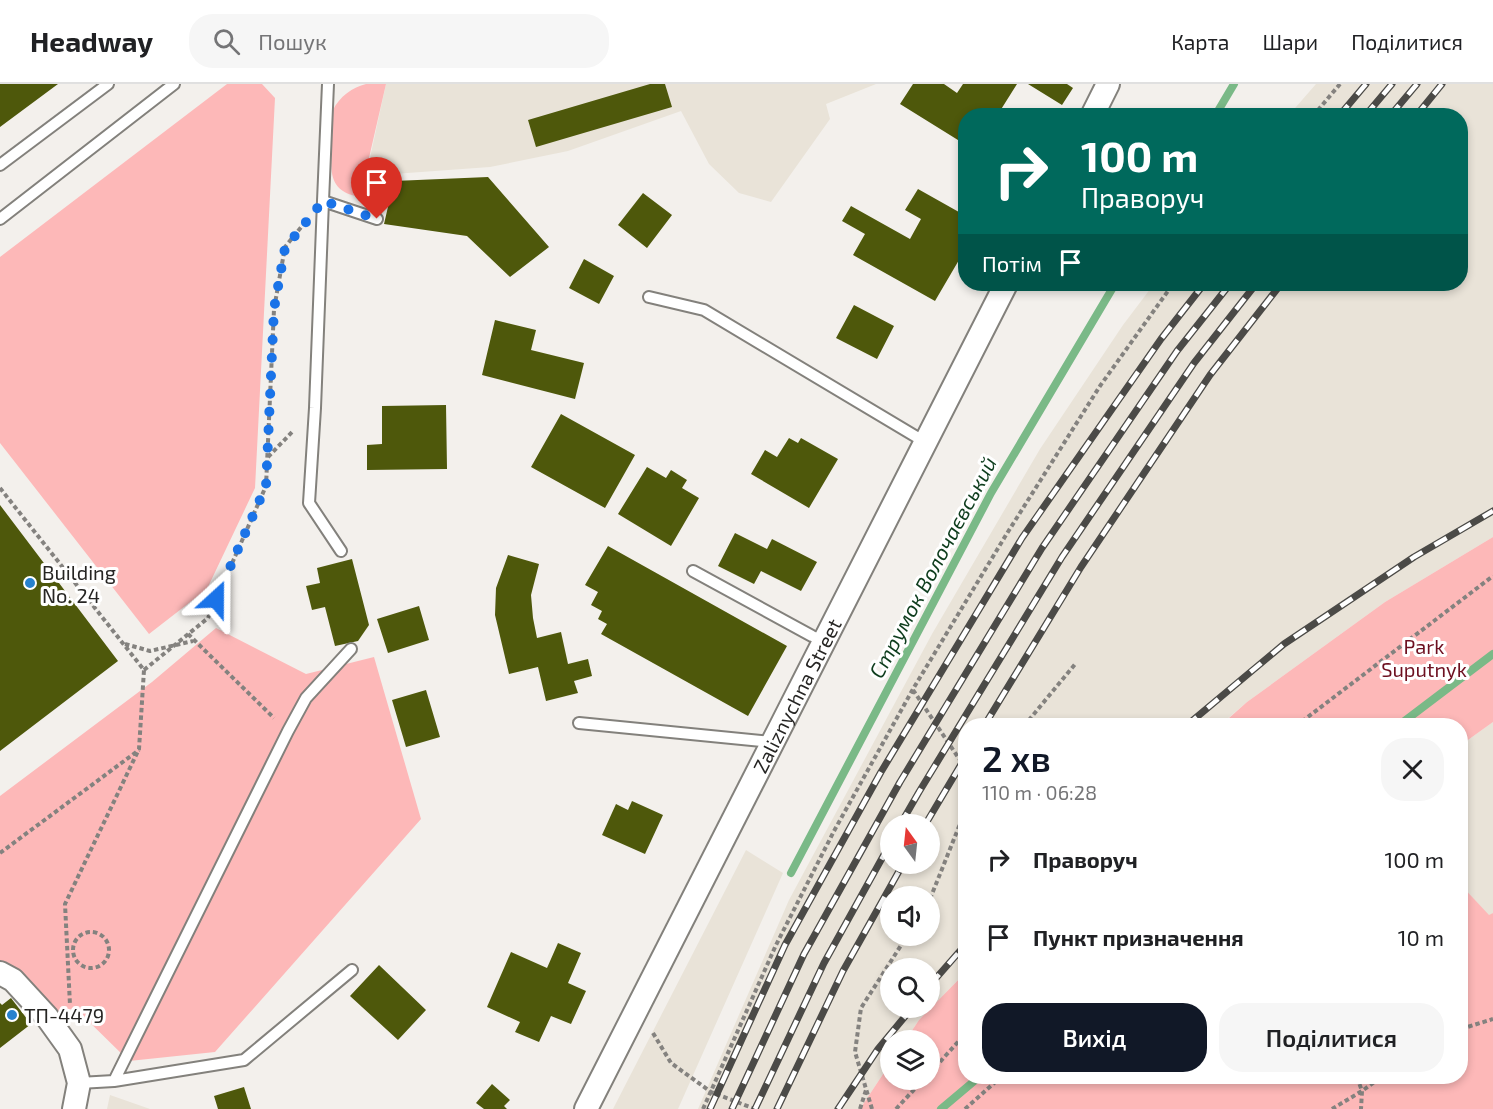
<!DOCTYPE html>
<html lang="uk">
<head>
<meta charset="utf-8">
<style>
  :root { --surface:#fff; --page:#f6f6f6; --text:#202124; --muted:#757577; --line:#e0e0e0; --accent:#111827 }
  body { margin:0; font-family:"Exo 2",sans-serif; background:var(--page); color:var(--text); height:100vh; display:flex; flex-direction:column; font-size:22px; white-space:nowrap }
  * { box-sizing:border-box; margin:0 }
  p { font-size:20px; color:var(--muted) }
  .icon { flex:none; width:33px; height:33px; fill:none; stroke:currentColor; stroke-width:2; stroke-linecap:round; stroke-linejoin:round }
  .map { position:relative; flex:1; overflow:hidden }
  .drawer { position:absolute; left:958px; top:634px; width:510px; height:366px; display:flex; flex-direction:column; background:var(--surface); border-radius:24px; box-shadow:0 3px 9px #0003 }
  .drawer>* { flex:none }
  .hud { position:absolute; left:958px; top:24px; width:510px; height:183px; border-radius:24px; box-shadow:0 3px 9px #0003; background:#00695c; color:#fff; overflow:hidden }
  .needle { width:39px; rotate:345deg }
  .tools { position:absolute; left:880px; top:730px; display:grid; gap:12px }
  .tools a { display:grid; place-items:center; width:60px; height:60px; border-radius:50%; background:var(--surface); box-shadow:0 3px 9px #0003; font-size:30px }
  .pin { position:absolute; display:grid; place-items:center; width:51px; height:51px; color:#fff; margin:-62px -26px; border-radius:50% 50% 50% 0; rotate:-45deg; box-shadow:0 0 6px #0007 }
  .pin .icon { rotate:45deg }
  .me { position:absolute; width:66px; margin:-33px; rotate:24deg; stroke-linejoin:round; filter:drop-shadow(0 0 4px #0008) }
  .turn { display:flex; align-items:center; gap:21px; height:126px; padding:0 24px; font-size:27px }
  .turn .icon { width:78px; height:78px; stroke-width:2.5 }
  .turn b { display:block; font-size:42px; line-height:51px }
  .then { display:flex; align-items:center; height:57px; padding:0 24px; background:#0003; gap:12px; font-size:22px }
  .round { display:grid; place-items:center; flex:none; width:63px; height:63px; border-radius:24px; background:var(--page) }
  .overview { display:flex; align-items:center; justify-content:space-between; height:102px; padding:0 24px }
  h1 { font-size:36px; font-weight:600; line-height:45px; color:var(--accent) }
  .cta { display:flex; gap:12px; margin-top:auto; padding:12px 24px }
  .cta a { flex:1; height:69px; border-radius:24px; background:var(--accent); color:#fff; font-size:24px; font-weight:600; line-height:69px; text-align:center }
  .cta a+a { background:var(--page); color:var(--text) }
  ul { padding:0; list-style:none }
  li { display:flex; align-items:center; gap:18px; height:78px; padding:0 24px }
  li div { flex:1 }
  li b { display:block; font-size:22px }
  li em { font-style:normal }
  header { display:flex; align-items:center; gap:36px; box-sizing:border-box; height:84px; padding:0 30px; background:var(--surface); border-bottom:2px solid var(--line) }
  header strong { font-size:28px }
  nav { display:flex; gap:33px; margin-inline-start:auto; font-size:21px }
  .search { width:420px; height:54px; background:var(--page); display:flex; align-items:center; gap:15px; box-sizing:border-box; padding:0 21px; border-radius:24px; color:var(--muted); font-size:22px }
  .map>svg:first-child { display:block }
  .built { fill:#e9e3d8; fill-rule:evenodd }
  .green { fill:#fdb8b8 }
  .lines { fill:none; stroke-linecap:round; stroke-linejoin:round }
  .stream { stroke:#7ab987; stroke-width:8 }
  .building { fill:#4e580b }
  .service-casing { stroke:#83817c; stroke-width:14 }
  .minor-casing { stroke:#83817c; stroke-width:26 }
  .path { stroke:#84827f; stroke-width:4; stroke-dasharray:4.5 3; stroke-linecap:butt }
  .service { stroke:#fff; stroke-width:10 }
  .minor { stroke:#fff; stroke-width:22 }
  .rail-casing { stroke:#4b4a47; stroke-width:7 }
  .rail { stroke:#fff; stroke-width:4.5; stroke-dasharray:14; stroke-linecap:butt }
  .route { stroke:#1a73e8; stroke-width:10; stroke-dasharray:0 18 }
  .poi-dot { fill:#2781ce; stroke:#fff; stroke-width:2 }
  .labels { text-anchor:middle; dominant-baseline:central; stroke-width:6; stroke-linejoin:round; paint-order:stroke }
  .poi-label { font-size:20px; fill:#262523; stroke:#fff; text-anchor:start }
  .park-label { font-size:20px; fill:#6d1020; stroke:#fff }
  .street-label { font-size:20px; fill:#262523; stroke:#fff }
  .water-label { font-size:21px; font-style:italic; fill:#0e3d1d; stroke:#fff }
</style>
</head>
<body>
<header>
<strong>Headway</strong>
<div class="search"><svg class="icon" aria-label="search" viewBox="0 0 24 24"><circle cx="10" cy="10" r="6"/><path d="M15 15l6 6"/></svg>Пошук</div>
<nav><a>Карта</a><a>Шари</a><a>Поділитися</a></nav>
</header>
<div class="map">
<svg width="1493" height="1025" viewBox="0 0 1493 1025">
  <rect width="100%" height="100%" fill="#f3f0ec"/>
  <!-- built -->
  <path class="built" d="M 386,0 L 876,0 L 826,20 L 830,35 L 771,118 L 739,109 L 709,80 L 681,27 L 568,67 L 490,83 L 366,92 Z
    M 1316,0 L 1493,0 L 1493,453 L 1385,518 L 1247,618 L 1219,642 L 966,642 L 966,888 L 919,936 L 905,957 L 891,957 L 891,978 L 860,1025 L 698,1025 L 789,816 L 932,550 L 1040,365 L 1123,241 L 1154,200 L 1461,200 L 1461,32 L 1289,31 ZM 891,741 L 930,741 L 930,780 L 891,780 ZM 891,813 L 930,813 L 930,852 L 891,852 ZM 891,885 L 930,885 L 930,924 L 891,924 Z
    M 1493,638 L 1493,829 L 1489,832 L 1461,801 L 1461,661 Z
    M 746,766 L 783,789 L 678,1025 L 613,1025 Z
    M 110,1011 L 150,1025 L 107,1025 Z"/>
  <!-- green -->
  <path class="green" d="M 227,0 L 262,0 L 275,14 L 255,404 L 207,505 L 149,550 L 0,359 L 0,173 Z
    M 366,0 L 386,0 L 360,113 C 324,107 332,82 332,54 C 333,46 330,33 333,26 C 339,13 353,3 366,0 Z
    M 1493,453 L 1493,638 L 1461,661 L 1461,642 L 1220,642 L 1247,618 L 1385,518 Z
    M 216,544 L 306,590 L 374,573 L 421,735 L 215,968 L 129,977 L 74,923 L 60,932 L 19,887 L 0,877 L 0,712 L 152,598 Z
    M 1461,801 L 1489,831 L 1493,829 L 1493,1025 L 860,1025 L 891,978 L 891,996 L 930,996 L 930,957 L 905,957 L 919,936 L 966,888 L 966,993 L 1461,993 Z"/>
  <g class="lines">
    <!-- stream -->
    <path class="stream" d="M 1215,32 L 1234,0
      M 1398,642 L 1493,570
      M 791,789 L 991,409 L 1115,200
      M 941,1025 L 979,993"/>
  </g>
  <!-- building -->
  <path class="building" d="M 0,0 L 58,0 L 0,43 Z
    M 650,0 L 665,0 L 672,23 L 536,63 L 528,36 Z
    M 913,0 L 944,0 L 957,9 L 963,0 L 1017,0 L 1000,27 L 1007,32 L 966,32 L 966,61 L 900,20 Z
    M 1028,0 L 1067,0 L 1073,4 L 1062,21 Z
    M 488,93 L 549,163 L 510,193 L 467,152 L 384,140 L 394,97 Z
    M 918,105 L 966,132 L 966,148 L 962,155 L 966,158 L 966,164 L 935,217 L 853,171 L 865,150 L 842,137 L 851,122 L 910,155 L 921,135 L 905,126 Z
    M 643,109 L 672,131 L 647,164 L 618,141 Z
    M 584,175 L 614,192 L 599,220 L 569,204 Z
    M 854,221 L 894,242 L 877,275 L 836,254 Z
    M 495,236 L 536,246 L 531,266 L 584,279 L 575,315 L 482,291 Z
    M 446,321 L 447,385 L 367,386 L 367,361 L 382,360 L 382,322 Z
    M 561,330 L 635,371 L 605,424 L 531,383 Z
    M 789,354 L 798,359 L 801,354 L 838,375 L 809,424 L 751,390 L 765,366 L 777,373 Z
    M 647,383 L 666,394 L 671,386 L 687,396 L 682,404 L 699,414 L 671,462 L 618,430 Z
    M 0,421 L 118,577 L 0,667 Z
    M 735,449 L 767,465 L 772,455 L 817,478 L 801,507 L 761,487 L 754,500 L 718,482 Z
    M 608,462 L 787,562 L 748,632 L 601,550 L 607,540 L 598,535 L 602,527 L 591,521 L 598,508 L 585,501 Z
    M 508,471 L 539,480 L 531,511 L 533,534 L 537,554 L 561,548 L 568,580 L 588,575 L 592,592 L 574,597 L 578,609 L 546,617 L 538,583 L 509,590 L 495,531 L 496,504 Z
    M 352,475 L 369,541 L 358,557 L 335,562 L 325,523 L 312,526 L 306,502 L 320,499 L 317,484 Z
    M 419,522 L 429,556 L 388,569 L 377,535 Z
    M 426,606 L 440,653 L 406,663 L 392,616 Z
    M 632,717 L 663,731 L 645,770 L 602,751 L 616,720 L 628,726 Z
    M 558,859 L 581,869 L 568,899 L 586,907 L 571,940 L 551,932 L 539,958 L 515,948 L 520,938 L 487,923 L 511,868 L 547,884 Z
    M 379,881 L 426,926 L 398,956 L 350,912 Z
    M 11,914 L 31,940 L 0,964 L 0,919 L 2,921 Z
    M 492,1000 L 510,1016 L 504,1022 L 507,1025 L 484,1025 L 476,1019 Z
    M 244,1003 L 251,1025 L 218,1025 L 214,1012 Z"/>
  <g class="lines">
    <defs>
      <path id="service" d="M 328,0 L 323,117 L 377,135
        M 0,81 L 108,0
        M 323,117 L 315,324 L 309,419 L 341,467
        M 0,135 L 174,0
        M 649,213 L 704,226 L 925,358
        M 693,487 L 812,552 L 824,557
        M 579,639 L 772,658
        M 114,997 L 288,647 L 306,614 L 351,565
        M 79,999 L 114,997 L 244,976 L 352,886"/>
      <g id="minor">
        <path d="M 1092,32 L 1108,0"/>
        <path d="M 0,889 L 13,896 L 47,933 L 70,965 L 79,999 L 74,1025"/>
        <path id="s1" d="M 586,1025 L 1006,200"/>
      </g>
    </defs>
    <!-- service casing -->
    <use href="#service" class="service-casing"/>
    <!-- minor casing -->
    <use href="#minor" class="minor-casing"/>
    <!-- path -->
    <path class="path" d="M 1313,32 L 1340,0
      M 268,373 L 294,346
      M 0,404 L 144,586 L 139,665 L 65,820 L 70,921
      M 188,550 L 274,634
      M 125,560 L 150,567 L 193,557
      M 144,586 L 208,534 L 266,402 L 274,225 L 285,163 L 302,142
      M 913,606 L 966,685
      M 1024,642 L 1076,579
      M 1296,642 L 1493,492
      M 0,769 L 139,666
      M 930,815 L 966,725
      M73 866a18 18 0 1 1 36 0a18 18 0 1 1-36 0Z
      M 1461,945 L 1493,935
      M 653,949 L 671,979 L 711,1008 L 755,1025
      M 930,989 L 966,949
      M 1357,993 L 1362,1007 L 1361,1025
      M 703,1025 L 776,861 L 834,747 L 913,605 L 1006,451 L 1100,302 L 1173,200
      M 860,1025 L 866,1006
      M 872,1025 L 855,968 L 861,924 L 907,852
      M 896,1025 L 923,996
      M 965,1025 L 1001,993
      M 1332,1025 L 1362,1007 L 1381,993"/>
    <!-- service -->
    <use href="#service" class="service"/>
    <!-- minor -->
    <use href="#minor" class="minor"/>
    <defs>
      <path id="rail" d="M 1339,32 L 1366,0
        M 1365,32 L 1392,0
        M 1390,32 L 1417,0
        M 1416,32 L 1442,0
        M 984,642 L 1081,483 L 1210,291 L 1281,200
        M 1186,642 L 1284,560 L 1414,473 L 1493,427
        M 900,741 L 919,708 L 1062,473 L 1194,279 L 1256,200
        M 925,741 L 966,672
        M 930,901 L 966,860
        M 710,1025 L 785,861 L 881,688 L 1022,454 L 1161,255 L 1204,200
        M 732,1025 L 804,870 L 900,698 L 1042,464 L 1177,267 L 1230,200
        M 755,1025 L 824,879 L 891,758
        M 777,1025 L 843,887 L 903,780
        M 838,1025 L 878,965 L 912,924"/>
    </defs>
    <!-- rail casing -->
    <use href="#rail" class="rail-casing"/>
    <!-- rail -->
    <use href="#rail" class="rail"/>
  </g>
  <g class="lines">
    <!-- route -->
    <path class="route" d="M 216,515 L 266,402 L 274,225 L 285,164 L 323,117 L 377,135"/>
  </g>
  <!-- markers -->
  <g class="poi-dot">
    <circle cx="30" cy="499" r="6"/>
    <circle cx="12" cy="931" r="6"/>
  </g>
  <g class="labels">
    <!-- poi labels -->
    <g class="poi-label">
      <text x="42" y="488">Building<tspan x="42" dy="23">No. 24</tspan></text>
      <text x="24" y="931">ТП-4479</text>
    </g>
    <!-- park labels -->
    <g class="park-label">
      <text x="1424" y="562">Park<tspan x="1424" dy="23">Suputnyk</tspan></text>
    </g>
    <!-- street labels -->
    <g class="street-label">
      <text stroke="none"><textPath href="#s1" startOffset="464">Zaliznychna Street</textPath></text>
    </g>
    <!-- water labels -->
    <g class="water-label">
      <text transform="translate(932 483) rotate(-62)">Струмок Волочаєвський</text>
    </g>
  </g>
</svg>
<div class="tools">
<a><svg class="needle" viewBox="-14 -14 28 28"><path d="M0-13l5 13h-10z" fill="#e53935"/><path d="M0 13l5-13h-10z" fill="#757577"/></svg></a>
<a><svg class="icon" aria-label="sound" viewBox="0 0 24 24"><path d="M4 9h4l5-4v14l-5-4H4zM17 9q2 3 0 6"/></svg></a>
<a><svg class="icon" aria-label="search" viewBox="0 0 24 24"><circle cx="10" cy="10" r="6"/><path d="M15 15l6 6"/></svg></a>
<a><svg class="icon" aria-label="layers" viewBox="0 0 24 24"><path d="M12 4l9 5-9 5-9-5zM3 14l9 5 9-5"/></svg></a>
</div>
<div class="pin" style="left:377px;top:135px;background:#d93025"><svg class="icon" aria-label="arrive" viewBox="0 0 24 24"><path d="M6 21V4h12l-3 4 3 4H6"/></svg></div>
<svg class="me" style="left:216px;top:515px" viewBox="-20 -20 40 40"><path d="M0-17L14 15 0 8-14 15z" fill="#1a73e8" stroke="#fff" stroke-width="4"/></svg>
<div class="hud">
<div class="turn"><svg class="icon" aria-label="right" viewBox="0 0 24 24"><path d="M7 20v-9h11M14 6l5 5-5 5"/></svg><div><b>100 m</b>Праворуч</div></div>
<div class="then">Потім<svg class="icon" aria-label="arrive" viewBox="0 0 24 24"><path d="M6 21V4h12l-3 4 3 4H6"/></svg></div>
</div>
<section class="drawer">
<div class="overview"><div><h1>2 хв</h1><p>110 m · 06:28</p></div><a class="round"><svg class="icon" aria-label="close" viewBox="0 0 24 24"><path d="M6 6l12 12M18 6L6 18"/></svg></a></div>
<ul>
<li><svg class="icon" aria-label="right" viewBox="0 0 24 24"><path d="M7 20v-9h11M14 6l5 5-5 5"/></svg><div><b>Праворуч</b></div><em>100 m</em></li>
<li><svg class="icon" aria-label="arrive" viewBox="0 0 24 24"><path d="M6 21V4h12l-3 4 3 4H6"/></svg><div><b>Пункт призначення</b></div><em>10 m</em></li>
</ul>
<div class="cta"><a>Вихід</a><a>Поділитися</a></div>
</section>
</div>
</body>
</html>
